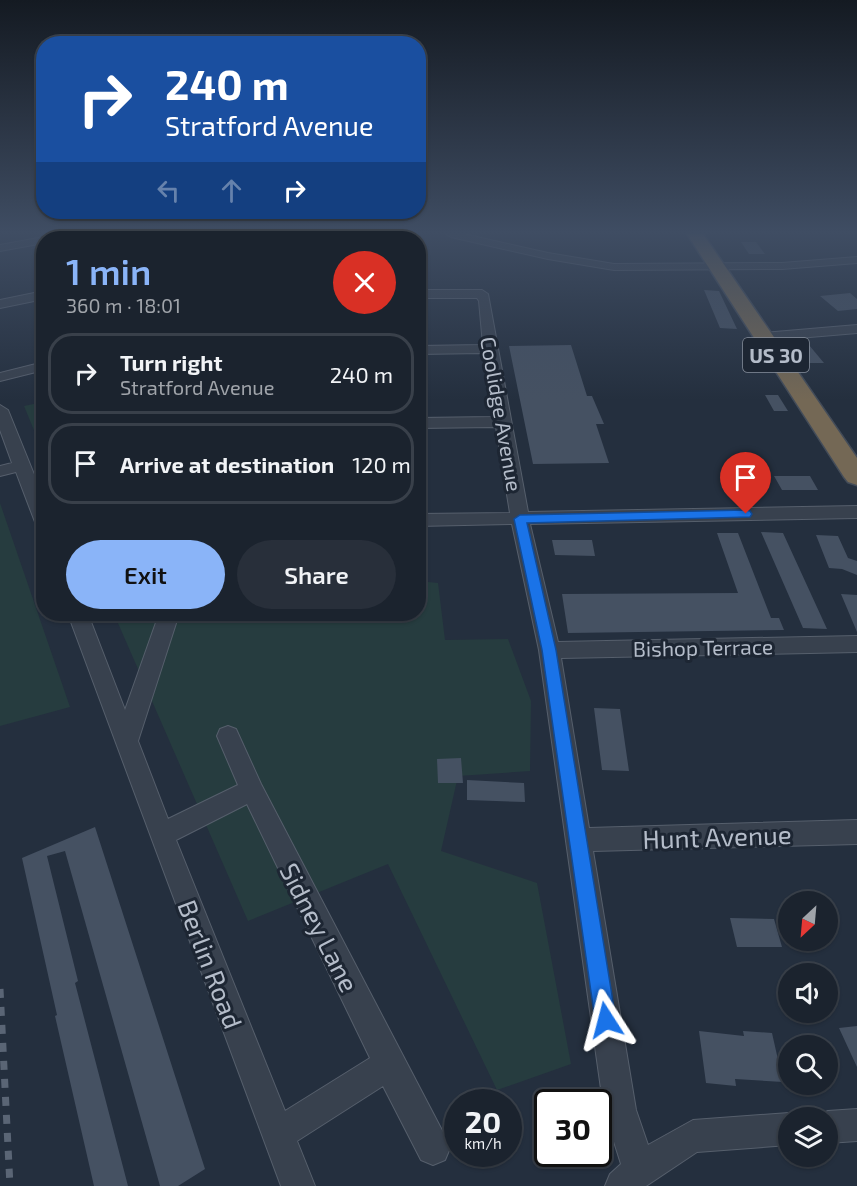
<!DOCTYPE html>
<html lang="en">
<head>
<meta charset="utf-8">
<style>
  :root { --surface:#1b232e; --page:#282f3a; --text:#f1f3f6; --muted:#a0a4aa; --line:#39404a; --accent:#8ab4f8 }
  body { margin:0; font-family:"Exo 2",sans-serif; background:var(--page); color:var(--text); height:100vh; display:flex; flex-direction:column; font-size:22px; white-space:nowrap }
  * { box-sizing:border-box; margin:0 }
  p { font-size:20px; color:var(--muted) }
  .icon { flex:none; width:33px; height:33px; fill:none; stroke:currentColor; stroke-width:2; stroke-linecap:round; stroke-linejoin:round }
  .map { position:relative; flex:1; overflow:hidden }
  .details { position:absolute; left:36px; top:231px; width:390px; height:390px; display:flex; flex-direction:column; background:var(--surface); border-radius:24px; box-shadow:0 2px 4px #0004,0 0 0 2px var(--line) }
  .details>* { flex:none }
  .hud { position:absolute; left:36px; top:36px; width:390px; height:183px; border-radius:24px; box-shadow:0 2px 4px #0004,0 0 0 2px var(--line); background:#1a4fa0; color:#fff; overflow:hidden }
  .needle { width:39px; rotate:206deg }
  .tools { position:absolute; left:778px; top:891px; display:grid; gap:12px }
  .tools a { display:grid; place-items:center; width:60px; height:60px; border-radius:50%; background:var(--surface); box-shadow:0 2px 4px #0004,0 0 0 2px var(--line); font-size:30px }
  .speed { position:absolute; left:444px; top:1089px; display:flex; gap:12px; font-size:30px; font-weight:700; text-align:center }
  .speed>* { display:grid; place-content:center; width:78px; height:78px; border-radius:50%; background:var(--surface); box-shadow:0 2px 4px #0004,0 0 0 2px var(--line); line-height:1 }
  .speed small { font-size:15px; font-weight:400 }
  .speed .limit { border:3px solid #111; border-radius:9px; background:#fff; color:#111 }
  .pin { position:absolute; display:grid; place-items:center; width:51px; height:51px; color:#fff; margin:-62px -26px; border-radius:50% 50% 50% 0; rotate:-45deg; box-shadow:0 0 6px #0007 }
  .pin .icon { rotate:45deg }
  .me { position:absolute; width:66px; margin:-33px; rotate:351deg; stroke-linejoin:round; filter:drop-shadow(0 0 4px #0008) }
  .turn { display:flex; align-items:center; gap:21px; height:126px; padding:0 30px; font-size:27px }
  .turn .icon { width:78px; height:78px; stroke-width:2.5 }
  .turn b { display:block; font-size:42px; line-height:51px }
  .lanes { display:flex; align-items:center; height:57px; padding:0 30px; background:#0003; justify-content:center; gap:30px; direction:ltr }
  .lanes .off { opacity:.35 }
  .round { display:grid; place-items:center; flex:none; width:63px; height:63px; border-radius:32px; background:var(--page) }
  .headline { display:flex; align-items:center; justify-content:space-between; height:102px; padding:0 30px }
  h1 { font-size:36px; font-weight:600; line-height:45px; color:var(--accent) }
  .action { display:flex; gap:12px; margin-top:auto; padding:12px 30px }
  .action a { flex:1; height:69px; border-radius:36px; background:var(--accent); color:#111; font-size:24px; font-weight:600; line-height:69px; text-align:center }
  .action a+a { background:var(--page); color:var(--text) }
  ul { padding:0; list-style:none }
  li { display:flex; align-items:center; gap:18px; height:81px; margin:0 12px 9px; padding:0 18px; border:3px solid var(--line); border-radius:24px }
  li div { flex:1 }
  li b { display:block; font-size:22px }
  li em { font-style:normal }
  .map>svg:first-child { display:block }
  .green { fill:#263c3f }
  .building { fill:#455162 }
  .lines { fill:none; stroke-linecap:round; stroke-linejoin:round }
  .minor-casing { stroke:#565f6c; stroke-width:2 }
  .highway-casing { stroke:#434c59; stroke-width:3 }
  .minor { fill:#38414e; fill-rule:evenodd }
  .highway { fill:#746855; fill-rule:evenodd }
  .rail { stroke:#5a6575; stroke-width:7; stroke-dasharray:9 9; stroke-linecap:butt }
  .route { fill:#1a73e8; stroke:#114b97; stroke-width:1.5 }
  .labels { text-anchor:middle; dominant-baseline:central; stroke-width:6; stroke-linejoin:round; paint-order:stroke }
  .shield { fill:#1d2633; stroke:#878f9c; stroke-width:1.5 }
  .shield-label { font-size:20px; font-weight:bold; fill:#b4bcc9 }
  .street-label { font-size:21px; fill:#b4bcc9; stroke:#1d2633 }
  .near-street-label { font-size:26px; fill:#b4bcc9; stroke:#1d2633 }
</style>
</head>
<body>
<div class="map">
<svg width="857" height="1186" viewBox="0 0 857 1186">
  <rect width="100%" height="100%" fill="#242f3e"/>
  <!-- green -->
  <path class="green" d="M 214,234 L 320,234 L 341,238 L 187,238 Z
    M 43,402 L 44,402 L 43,452 L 24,406 Z
    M 0,503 L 70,707 L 0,726 Z
    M 419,581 L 438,583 L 445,640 L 508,639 L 531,701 L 530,771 L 458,776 L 441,851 L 537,883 L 571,1064 L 497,1090 L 388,864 L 248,921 L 114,614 L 418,614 Z"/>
  <!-- building -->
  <path class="building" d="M 741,242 L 756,242 L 765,254 L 749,254 Z
    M 704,290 L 719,291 L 737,329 L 720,328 Z
    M 850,293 L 857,299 L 857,309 L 838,311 L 820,296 Z
    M 571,345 L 587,396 L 592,396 L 604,424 L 596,424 L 609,463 L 533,464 L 509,346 Z
    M 793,345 L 809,345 L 824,363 L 807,363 Z
    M 765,395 L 778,395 L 788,411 L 774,411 Z
    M 774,476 L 810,476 L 818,490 L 782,490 Z
    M 761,532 L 783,533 L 827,629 L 803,628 Z
    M 717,533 L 738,533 L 771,618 L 779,618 L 784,630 L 568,633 L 562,594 L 738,593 Z
    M 816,535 L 838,536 L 848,558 L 857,561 L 857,575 L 842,569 L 829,568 Z
    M 552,540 L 592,540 L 595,556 L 555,555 Z
    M 841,594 L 857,595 L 857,632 Z
    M 594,708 L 620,709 L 629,771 L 602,770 Z
    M 461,758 L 463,783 L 438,783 L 437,759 Z
    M 467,780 L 524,783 L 525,802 L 467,800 Z
    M 95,827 L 205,1169 L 178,1186 L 160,1186 L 65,851 L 47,856 L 78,981 L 75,983 L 128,1186 L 94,1186 L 55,1016 L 57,1015 L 22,858 Z
    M 730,918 L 774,919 L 782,947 L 737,947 Z
    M 857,1026 L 857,1067 L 839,1028 Z
    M 699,1031 L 744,1036 L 743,1031 L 772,1033 L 783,1082 L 735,1079 L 736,1086 L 706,1083 Z"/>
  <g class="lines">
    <defs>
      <path id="minor" d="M 60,234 L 85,234 L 71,238 L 44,238 L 44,243 L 0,251 L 0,245 Z
        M 446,234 L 464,234 L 548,253 L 614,264 L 782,263 L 857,257 L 857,263 L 782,269 L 614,270 L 548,259 L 451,237 Z
        M 418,290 L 482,290 L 488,294 L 528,512 L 857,506 L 857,518 L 530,524 L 558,642 L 857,636 L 857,652 L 561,658 L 589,828 L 857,820 L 857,844 L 593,851 L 636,1110 L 648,1145 L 693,1120 L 789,1113 L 801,1118 L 789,1118 L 789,1145 L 697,1152 L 646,1186 L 605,1186 L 610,1174 L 621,1164 L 604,1110 L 539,650 L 512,524 L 418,526 L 418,514 L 510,513 L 496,427 L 418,428 L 418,418 L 494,417 L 484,353 L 418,354 L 418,346 L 483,345 L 479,301 L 477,298 L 418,298 Z
        M 44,291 L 44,299 L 0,308 L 0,300 Z
        M 857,325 L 857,333 L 763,341 L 756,337 L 763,333 Z
        M 44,362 L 44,370 L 0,381 L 0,373 Z
        M 0,405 L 8,410 L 44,499 L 44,528 L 38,526 L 35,522 L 16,472 L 0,476 L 0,466 L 12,463 L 0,430 Z
        M 68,614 L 88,614 L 125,710 L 159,614 L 179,614 L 138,741 L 168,819 L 238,785 L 217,736 L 220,729 L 228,726 L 236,729 L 261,784 L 445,1136 L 450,1148 L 445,1160 L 433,1165 L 421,1160 L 383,1086 L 297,1141 L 315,1186 L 281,1186 ZM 247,804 L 370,1058 L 285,1111 L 176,840 Z
        M 857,1109 L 857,1141 L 828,1143 L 828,1118 L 816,1118 L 817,1116 L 828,1111 Z"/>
      <path id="highway" d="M 687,234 L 703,234 L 857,458 L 857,485 L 848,482 L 844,477 Z"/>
    </defs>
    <!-- minor casing -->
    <use href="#minor" class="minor-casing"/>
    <!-- highway casing -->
    <use href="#highway" class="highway-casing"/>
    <!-- minor -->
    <use href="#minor" class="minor"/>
    <!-- highway -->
    <use href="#highway" class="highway"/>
    <!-- rail -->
    <path class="rail" d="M 0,989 L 10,1186"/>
  </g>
  <!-- sky -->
  <linearGradient id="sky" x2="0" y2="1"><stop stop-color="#141a22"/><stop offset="0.58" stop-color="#3f4d63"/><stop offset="1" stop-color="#3f4d63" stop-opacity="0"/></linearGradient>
  <rect width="857" height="400" fill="url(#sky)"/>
  <!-- route -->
  <path class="route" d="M 746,510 L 750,511 L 752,514 L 750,517 L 527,523 L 556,650 L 616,1020 L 613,1028 L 606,1031 L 598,1028 L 595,1020 L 542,650 L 514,519 L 520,515 Z"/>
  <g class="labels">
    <!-- shield labels -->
    <rect class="shield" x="743" y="338" width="66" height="34" rx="4.5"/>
    <g class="shield-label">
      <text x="776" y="355">US 30</text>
    </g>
    <!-- street labels -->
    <g class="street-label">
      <text transform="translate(502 414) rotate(80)">Coolidge Avenue</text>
      <text transform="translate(703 647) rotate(-1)">Bishop Terrace</text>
    </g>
    <!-- near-street labels -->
    <g class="near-street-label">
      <text transform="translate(717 836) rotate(-2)">Hunt Avenue</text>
      <text transform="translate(320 927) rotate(63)">Sidney Lane</text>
      <text transform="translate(211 964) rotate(69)">Berlin Road</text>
    </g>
  </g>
</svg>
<div class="tools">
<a><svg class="needle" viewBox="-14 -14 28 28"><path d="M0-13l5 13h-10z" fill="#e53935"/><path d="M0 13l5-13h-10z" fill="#a0a4aa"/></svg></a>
<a><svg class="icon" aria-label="sound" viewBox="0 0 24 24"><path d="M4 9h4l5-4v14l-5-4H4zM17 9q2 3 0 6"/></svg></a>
<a><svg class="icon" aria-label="search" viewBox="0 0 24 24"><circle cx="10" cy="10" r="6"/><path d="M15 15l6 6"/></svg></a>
<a><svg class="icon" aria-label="layers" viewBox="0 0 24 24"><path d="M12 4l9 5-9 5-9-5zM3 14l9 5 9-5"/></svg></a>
</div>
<div class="speed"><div>20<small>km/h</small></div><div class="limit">30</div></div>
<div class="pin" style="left:746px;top:514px;background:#d93025"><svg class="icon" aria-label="arrive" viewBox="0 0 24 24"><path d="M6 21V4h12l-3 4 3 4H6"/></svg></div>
<svg class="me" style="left:606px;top:1020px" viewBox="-20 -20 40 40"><path d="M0-17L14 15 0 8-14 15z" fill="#1a73e8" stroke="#fff" stroke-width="4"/></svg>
<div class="hud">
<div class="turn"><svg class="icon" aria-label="right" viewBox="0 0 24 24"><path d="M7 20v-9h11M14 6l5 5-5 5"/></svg><div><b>240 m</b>Stratford Avenue</div></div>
<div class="lanes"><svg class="icon off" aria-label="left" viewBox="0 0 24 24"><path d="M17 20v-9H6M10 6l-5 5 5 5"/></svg><svg class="icon off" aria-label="ahead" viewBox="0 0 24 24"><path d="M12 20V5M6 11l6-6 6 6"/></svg><svg class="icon" aria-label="right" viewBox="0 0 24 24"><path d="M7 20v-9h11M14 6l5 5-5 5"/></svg></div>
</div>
<section class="details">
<div class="headline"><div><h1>1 min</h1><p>360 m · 18:01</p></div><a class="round" style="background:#d93025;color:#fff"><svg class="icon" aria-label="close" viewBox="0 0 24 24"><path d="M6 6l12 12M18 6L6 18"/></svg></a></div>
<ul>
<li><svg class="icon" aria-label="right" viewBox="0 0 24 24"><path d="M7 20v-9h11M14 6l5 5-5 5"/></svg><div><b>Turn right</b><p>Stratford Avenue</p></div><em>240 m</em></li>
<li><svg class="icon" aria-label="arrive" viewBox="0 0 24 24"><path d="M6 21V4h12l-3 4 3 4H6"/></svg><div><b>Arrive at destination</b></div><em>120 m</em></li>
</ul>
<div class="action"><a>Exit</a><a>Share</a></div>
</section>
</div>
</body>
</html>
